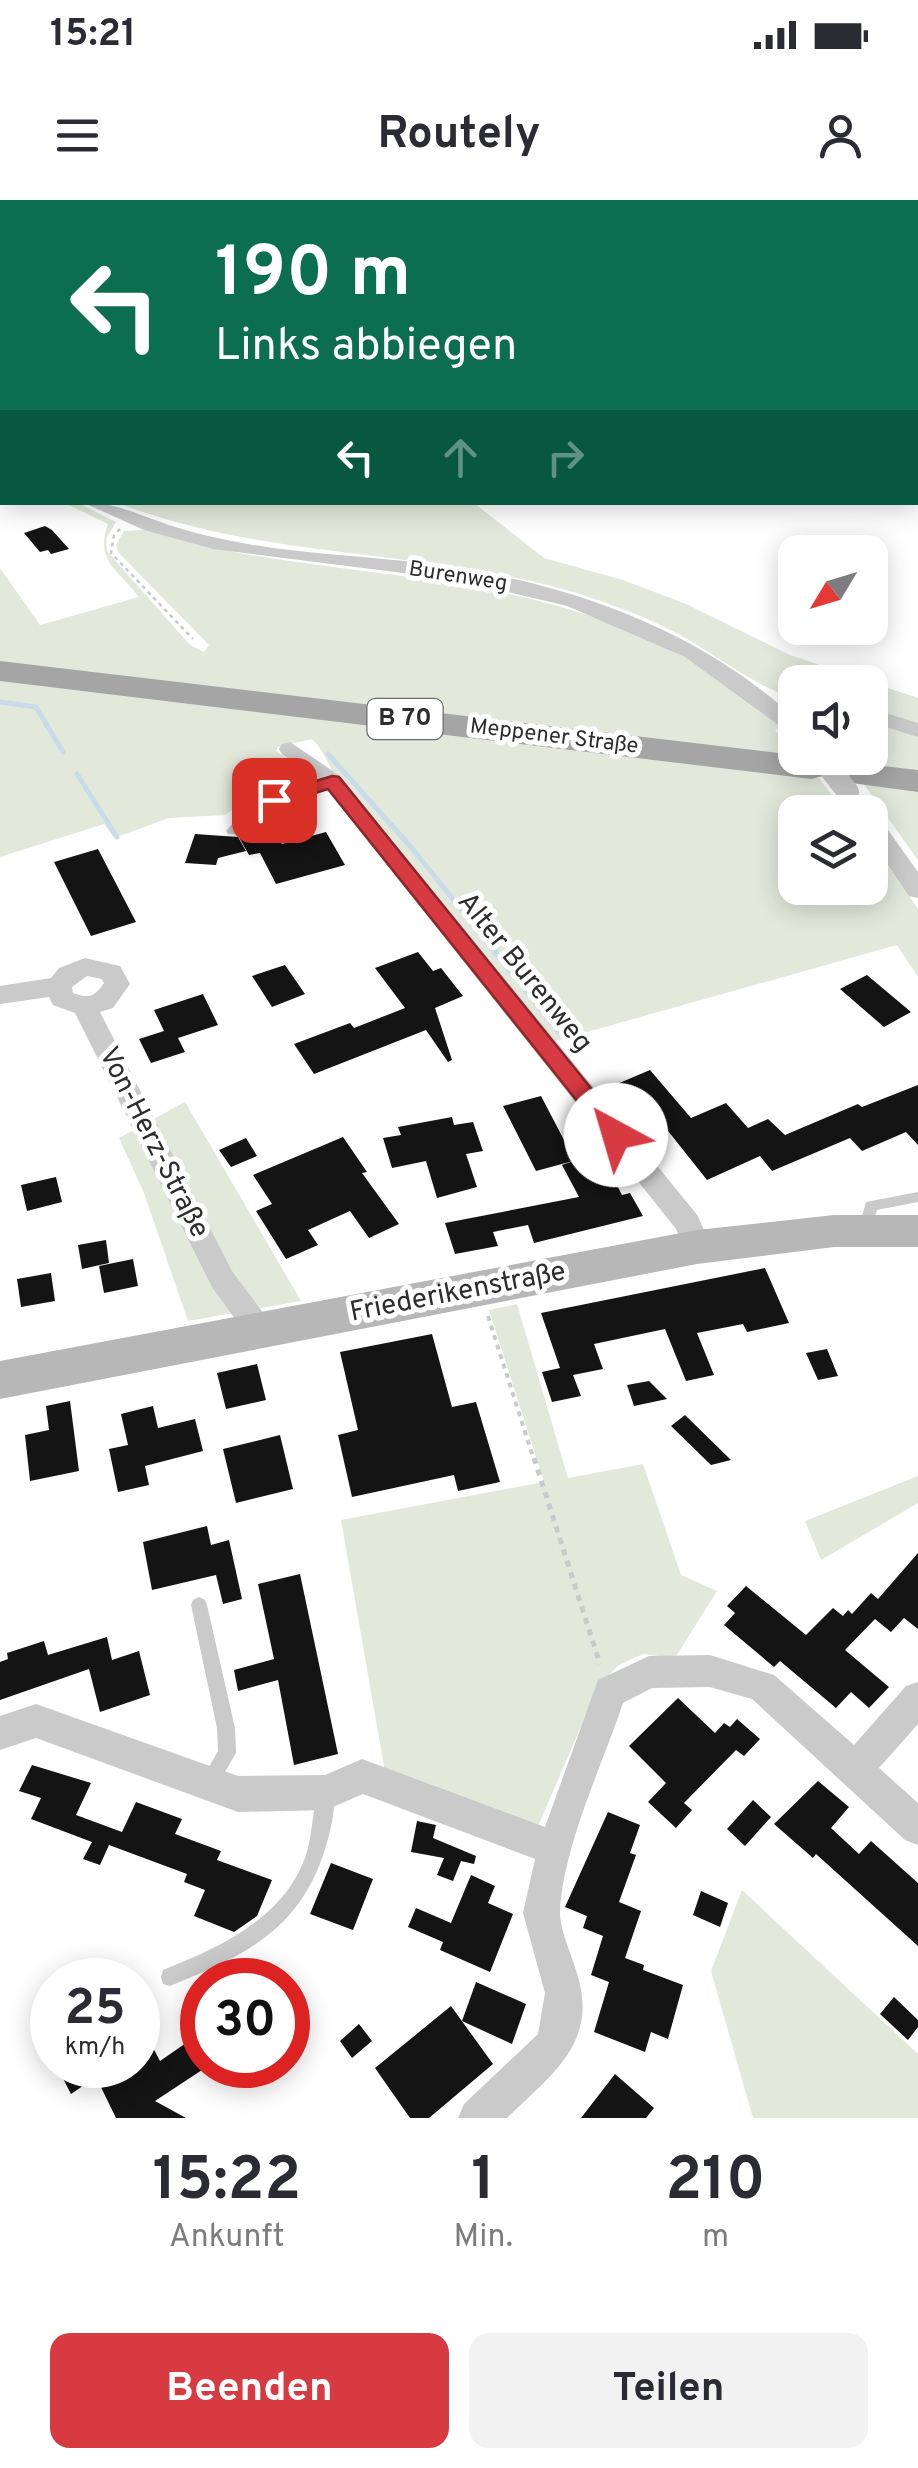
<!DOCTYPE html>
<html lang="de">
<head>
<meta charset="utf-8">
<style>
  :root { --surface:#fff; --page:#f2f2f3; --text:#2b2b33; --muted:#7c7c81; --accent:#d83a41 }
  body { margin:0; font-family:Overpass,sans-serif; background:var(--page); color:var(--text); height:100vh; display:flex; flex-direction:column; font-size:38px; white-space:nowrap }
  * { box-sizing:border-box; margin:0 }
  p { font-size:32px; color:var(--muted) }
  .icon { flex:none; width:55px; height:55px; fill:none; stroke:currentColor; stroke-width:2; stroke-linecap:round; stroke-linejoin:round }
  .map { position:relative; height:1918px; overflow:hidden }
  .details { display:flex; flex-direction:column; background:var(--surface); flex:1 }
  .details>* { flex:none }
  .hud { position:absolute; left:0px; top:0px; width:920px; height:305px; box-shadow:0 5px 25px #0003; background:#0b6e4f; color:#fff; overflow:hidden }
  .needle { width:65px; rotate:232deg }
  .controls { position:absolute; left:778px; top:335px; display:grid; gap:20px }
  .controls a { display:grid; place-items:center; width:110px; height:110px; border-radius:20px; background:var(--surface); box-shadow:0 5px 25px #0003; font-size:50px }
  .speed { position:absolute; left:30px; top:1758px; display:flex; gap:20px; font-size:50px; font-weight:700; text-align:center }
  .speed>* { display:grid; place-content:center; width:130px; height:130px; border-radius:50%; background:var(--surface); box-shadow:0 5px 25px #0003; line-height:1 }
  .speed small { font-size:25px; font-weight:400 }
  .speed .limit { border:15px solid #d22; background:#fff; color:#111 }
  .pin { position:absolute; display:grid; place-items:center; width:85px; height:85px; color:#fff; margin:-42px; border-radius:20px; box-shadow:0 5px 15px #0006 }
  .me { position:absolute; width:110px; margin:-55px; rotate:321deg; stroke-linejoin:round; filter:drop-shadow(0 0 8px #0008) }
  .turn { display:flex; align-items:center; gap:35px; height:210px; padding:0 50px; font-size:45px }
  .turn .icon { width:130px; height:130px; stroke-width:2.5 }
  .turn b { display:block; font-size:70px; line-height:85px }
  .lanes { display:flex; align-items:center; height:95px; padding:0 50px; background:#0003; justify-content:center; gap:50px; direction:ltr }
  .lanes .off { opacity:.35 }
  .eta { display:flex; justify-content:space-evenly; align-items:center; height:170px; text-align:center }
  .eta b { font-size:60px; font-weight:700; line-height:70px }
  .primary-button { display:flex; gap:20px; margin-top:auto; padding:20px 50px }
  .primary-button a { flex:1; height:115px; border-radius:20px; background:var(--accent); color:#fff; font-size:40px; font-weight:700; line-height:115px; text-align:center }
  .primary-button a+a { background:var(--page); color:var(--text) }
  .status { display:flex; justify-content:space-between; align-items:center; height:70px; padding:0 50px; background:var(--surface); direction:ltr }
  .status svg { height:28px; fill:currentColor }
  header { display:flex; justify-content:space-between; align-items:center; height:130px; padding:0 50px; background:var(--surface); font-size:45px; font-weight:700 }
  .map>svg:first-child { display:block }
  .green { fill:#e2e9db }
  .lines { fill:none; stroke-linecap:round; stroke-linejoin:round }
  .stream-far1 { stroke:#c8dbe8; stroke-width:5 }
  .stream { stroke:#c8dbe8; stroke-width:6 }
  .building { fill:#141414 }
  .path-far2 { stroke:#cacaca; stroke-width:2.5; stroke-dasharray:4 4; stroke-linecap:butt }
  .path-far1 { stroke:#cacaca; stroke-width:4; stroke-dasharray:5 5; stroke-linecap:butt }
  .path { stroke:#cacaca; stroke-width:5; stroke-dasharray:6 6; stroke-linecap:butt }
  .lane { fill:#cacaca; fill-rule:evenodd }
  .street { fill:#cacaca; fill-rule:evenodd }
  .secondary { fill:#b7b7b7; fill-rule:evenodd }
  .primary { fill:#a5a5a5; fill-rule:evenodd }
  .street-bridge { stroke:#cacaca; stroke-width:22 }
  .route { fill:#d83a41; stroke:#8c262a; stroke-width:2.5 }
  .labels { text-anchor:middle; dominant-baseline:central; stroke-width:10; stroke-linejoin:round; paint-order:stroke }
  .far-street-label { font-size:22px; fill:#2d2d2d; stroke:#fff }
  .shield { fill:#fff; stroke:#6c6c6c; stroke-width:2.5 }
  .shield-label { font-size:25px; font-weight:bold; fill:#2d2d2d }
  .street-label { font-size:28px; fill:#2d2d2d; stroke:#fff }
</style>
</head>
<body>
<div class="status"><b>15:21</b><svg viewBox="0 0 49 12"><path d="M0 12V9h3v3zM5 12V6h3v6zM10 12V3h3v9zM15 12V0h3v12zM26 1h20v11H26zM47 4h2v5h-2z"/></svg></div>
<header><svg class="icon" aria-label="menu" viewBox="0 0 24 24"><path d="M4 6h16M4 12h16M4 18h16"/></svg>Routely<svg class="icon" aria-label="person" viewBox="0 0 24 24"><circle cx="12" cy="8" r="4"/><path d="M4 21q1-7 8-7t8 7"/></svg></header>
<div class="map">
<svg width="918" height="1918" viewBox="0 0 918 1918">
  <rect width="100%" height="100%" fill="#fff"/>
  <!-- green -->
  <path class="green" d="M 0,0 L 206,2 L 2,2 L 2,236 Z
    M 65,303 L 78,303 L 116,322 L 106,339 L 107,351 L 190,445 L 204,452 L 209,445 L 118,352 L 116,344 L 124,331 L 144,330 C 183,340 223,351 263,357 C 410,380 539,382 676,452 C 714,472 747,500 781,527 L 775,530 L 795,551 L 795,558 L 0,465 L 0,368 L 40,425 L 139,397 C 119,370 94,361 108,324 Z
    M 118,303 L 474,303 L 544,358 L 623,380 L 686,404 L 790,455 L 918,498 L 918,525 L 870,510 L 870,482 L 795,482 L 793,498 C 752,485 717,455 680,435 C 643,415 599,399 559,388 C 413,349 259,358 118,303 Z
    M 0,480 L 819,578 L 844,612 L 795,612 L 795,688 L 870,688 L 870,636 L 918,709 L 918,777 L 897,745 L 555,841 C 486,756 420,670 345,590 C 331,576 326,551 312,539 L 278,547 L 276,551 L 317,578 L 245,601 L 225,615 L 169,618 L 114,638 L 104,624 L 0,657 Z
    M 870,521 L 918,535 L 918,572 L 847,563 L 842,558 L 870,558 Z
    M 863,583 L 918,590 L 918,660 Z
    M 185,902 L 301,1101 L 188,1121 L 144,993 L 119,938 Z
    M 517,1104 L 568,1278 L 643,1264 L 681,1375 L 717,1391 L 675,1458 L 643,1454 L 619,1465 L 599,1485 L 538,1626 L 385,1572 L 341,1320 L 544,1282 L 489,1110 Z
    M 918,1276 L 918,1303 L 821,1360 L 805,1321 Z
    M 742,1690 L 918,1854 L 918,1918 L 753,1918 L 711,1771 Z"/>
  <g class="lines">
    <!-- stream-far1 -->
    <path class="stream-far1" d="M 0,502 L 36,507 L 63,552
      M 328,554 L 411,647 L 485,739
      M 77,574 L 117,637"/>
    <!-- stream -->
    <path class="stream" d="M 483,737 L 563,836"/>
  </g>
  <!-- building -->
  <path class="building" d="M 45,326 L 52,330 L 69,349 L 51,354 L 48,350 L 40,352 L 24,333 Z
    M 274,630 L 282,644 L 326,632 L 345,665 L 276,684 L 260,653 L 249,655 L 240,639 Z
    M 195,634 L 238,637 L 246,651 L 218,658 L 216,665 L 185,663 Z
    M 98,649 L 136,722 L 91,736 L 54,662 Z
    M 418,752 L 433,771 L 441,768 L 463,796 L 435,808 L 452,860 L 448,862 L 426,830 L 314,874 L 294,844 L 350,823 L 354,828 L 405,808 L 375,768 Z
    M 285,765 L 305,794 L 272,807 L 252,776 Z
    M 867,775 L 911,812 L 884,827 L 840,789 Z
    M 203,794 L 218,825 L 178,838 L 185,852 L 151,863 L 139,839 L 164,831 L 154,810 Z
    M 650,870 L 691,918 L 726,903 L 748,928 L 768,919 L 785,935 L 858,904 L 862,907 L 918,885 L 918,945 L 906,932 L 862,951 L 850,938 L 772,971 L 760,956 L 707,980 L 649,907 L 632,914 L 610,887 Z
    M 541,896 L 575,961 L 584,958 L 591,972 L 608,968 L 622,995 L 630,993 L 643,1016 L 534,1043 L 528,1025 L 493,1032 L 498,1046 L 455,1054 L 445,1023 L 579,997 L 562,965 L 573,961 L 536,971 L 503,906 Z
    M 452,917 L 454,925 L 473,922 L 483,951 L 466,954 L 477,987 L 437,998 L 426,961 L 392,968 L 383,938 L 401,935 L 398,927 Z
    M 343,937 L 367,972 L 362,973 L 399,1024 L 369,1038 L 350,1011 L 308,1030 L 318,1045 L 286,1059 L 256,1011 L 272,1004 L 253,975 Z
    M 246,938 L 257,956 L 231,967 L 219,950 Z
    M 56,977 L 62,1002 L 27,1011 L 21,985 Z
    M 106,1040 L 109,1063 L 82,1069 L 78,1045 Z
    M 133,1059 L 138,1086 L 104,1093 L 99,1066 Z
    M 765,1068 L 789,1123 L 747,1132 L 743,1124 L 697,1133 L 714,1175 L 686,1181 L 665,1129 L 594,1144 L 603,1169 L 573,1175 L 581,1196 L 552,1202 L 542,1172 L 560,1168 L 541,1113 Z
    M 51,1073 L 55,1101 L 21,1107 L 17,1079 Z
    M 432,1134 L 452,1207 L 476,1202 L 500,1282 L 458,1291 L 454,1275 L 352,1297 L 338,1235 L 358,1230 L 340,1152 Z
    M 827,1149 L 838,1176 L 818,1180 L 806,1153 Z
    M 257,1164 L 266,1200 L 226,1209 L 217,1173 Z
    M 649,1181 L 667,1199 L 634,1206 L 627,1185 Z
    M 70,1201 L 79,1271 L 30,1281 L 25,1235 L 49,1230 L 46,1206 Z
    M 153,1206 L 158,1228 L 195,1219 L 203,1251 L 145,1266 L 149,1285 L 118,1292 L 109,1249 L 128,1245 L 121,1214 Z
    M 685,1215 L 731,1260 L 711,1265 L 671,1226 Z
    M 280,1235 L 293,1289 L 236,1303 L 223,1249 Z
    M 207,1326 L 211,1345 L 229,1340 L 242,1399 L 223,1404 L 216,1375 L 152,1390 L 143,1342 Z
    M 918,1353 L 918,1429 L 904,1418 L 891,1432 L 875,1419 L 845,1450 L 889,1487 L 869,1508 L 851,1492 L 836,1508 L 780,1461 L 774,1467 L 724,1425 L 735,1413 L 727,1406 L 746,1386 L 806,1435 L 833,1408 L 843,1416 L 848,1410 L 852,1414 L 871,1393 L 878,1399 Z
    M 300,1374 L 338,1554 L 294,1565 L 278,1480 L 238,1491 L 234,1470 L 274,1459 L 258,1384 Z
    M 107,1437 L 112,1460 L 139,1451 L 150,1495 L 100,1512 L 89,1469 L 0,1500 L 0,1462 L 8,1459 L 7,1453 L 44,1441 L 48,1455 Z
    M 678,1498 L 715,1533 L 724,1523 L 730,1527 L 737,1519 L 760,1539 L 744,1556 L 736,1550 L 684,1603 L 692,1610 L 676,1628 L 648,1602 L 666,1583 L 629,1546 Z
    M 32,1565 L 91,1583 L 76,1615 L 122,1632 L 136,1602 L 182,1619 L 175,1634 L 221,1651 L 217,1660 L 272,1680 L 257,1716 L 234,1732 L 194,1716 L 205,1690 L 184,1682 L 187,1674 L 109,1645 L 100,1665 L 83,1659 L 92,1642 L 31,1619 L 41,1598 L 19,1591 Z
    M 818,1581 L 849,1607 L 831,1628 L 859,1654 L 871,1641 L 918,1683 L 918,1746 L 816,1654 L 813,1658 L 774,1624 Z
    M 753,1600 L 771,1617 L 745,1646 L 727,1629 Z
    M 608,1612 L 640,1625 L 630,1653 L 636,1655 L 619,1702 L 641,1711 L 625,1758 L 644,1765 L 643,1770 L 683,1785 L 668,1839 L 651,1832 L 645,1852 L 594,1832 L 609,1782 L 591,1775 L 603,1736 L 583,1728 L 587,1716 L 565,1707 Z
    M 417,1621 L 436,1625 L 433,1638 L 476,1656 L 474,1664 L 461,1661 L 453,1681 L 437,1675 L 444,1658 L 411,1652 Z
    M 331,1663 L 373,1679 L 353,1730 L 310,1714 Z
    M 471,1675 L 495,1686 L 488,1703 L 513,1714 L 490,1772 L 440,1750 L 443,1742 L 408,1727 L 416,1708 L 451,1723 Z
    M 701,1691 L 728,1703 L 720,1727 L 693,1715 Z
    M 476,1782 L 526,1804 L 512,1844 L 462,1821 Z
    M 894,1797 L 918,1820 L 918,1827 L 908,1840 L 880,1814 Z
    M 451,1806 L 493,1864 L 429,1918 L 410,1918 L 375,1868 Z
    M 359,1824 L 372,1841 L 352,1858 L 340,1841 Z
    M 202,1832 L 202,1870 L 155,1901 L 186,1918 L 116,1918 L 96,1877 L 71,1894 L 56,1865 L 138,1865 L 138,1852 L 151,1844 L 160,1861 Z
    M 615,1874 L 654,1908 L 646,1918 L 581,1918 Z"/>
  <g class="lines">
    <!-- path-far2 -->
    <path class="path-far2" d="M 120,329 L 114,335 L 111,353 L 193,439"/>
    <!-- path-far1 -->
    <path class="path-far1" d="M 488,1116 L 534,1260"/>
    <!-- path -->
    <path class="path" d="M 534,1258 L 600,1464"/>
    <!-- lane -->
    <path class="lane" d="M 332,577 L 336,578 L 336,584 L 256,612 L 236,634 L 228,634 L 226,631 L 248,606 Z
      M 918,992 L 918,1002 L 877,1010 L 870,1034 L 860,1034 L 858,1030 L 866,1002 Z
      M 199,1397 L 205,1400 L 207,1405 L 235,1528 L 236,1553 L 215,1589 L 209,1592 L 203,1589 L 200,1583 L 218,1551 L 217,1528 L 191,1405 L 193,1400 Z
      M 326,1583 L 332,1586 C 337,1601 332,1624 328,1639 C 304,1728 249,1754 170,1786 L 163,1784 L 161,1777 L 163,1770 C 220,1747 284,1719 306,1655 C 313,1633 312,1608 320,1586 Z"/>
    <!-- street -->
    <path class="street" d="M 0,233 L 2,234 L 2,247 L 0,246 Z
      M 0,261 L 2,261 L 2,273 L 0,273 Z
      M 82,302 C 114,302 139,315 169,325 C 193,333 217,338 242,343 C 302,354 363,356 423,363 C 559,380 693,425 795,518 L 795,537 L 685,457 L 567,406 L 458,380 L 213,349 L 144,330 Z
      M 870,508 L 918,523 L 918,537 L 870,522 Z
      M 290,542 L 340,576 L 698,1016 L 711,1047 L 707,1055 L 697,1058 L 687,1055 L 676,1029 L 324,586 L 282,554 L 279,549 L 282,544 Z
      M 870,613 L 878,616 L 918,672 L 918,698 L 909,696 L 870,638 Z
      M 85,758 L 120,766 L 130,784 L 113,808 L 100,812 L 232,1071 L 270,1122 L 275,1131 L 270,1140 L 260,1143 L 250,1140 L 212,1087 L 75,813 L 53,805 L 49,797 L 0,804 L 0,786 L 51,778 L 59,768 ZM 87,776 L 102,779 L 104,783 C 94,797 89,799 73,793 L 72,787 Z
      M 710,1455 L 774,1475 L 854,1545 L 906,1486 L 918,1482 L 918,1524 L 879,1568 L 918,1603 L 918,1645 L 905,1640 L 752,1499 L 710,1487 L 652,1488 L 623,1503 C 602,1566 564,1644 560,1710 C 559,1730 573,1757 578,1777 C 598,1844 549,1877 507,1918 L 458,1918 L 464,1904 L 538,1834 L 545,1793 L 523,1713 L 535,1659 L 363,1594 L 326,1610 L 238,1612 L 36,1538 L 0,1550 L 0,1516 L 36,1504 L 238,1576 L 325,1575 L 362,1559 L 545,1627 L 598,1480 L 649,1456 Z"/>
    <!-- secondary -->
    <path class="secondary" d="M 834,1015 L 918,1015 L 918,1047 L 834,1047 L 697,1064 L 0,1199 L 0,1161 L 697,1030 Z"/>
    <!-- primary -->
    <path class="primary" d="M 0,461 L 795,555 L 823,560 L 828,568 L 823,576 L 811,579 L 0,481 Z
      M 856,563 L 918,570 L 918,592 L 844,582 L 838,574 L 844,566 Z"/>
    <!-- street-bridge -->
    <path class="street-bridge" d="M 821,558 L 848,592"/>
  </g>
  <!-- route -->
  <path class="route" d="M 332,576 L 339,577 L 624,929 L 628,935 L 624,941 L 609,941 L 328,589 L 274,606 L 264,600 L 267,596 Z"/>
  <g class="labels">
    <!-- far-street labels -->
    <g class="far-street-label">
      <text transform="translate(458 377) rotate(9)">Burenweg</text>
      <text transform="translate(554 537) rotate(7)">Meppener Straße</text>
    </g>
    <!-- shield labels -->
    <rect class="shield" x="367.5" y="499" width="75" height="40" rx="8"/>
    <g class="shield-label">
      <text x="405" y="519">B 70</text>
    </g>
    <!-- street labels -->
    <g class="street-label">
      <text transform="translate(524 773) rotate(51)">Alter Burenweg</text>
      <text transform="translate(153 943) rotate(63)">Von-Herz-Straße</text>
      <text transform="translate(458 1093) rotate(-11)">Friederikenstraße</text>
    </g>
  </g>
</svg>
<div class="controls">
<a><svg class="needle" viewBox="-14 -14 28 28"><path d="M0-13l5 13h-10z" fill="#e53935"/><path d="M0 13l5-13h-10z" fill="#7c7c81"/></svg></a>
<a><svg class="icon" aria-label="sound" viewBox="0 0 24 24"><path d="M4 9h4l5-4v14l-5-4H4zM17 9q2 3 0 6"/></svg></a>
<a><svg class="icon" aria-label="layers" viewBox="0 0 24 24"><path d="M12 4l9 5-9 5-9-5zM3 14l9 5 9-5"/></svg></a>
</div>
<div class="speed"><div>25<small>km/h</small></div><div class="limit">30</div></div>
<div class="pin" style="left:274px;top:600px;background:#d93025"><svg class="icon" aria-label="arrive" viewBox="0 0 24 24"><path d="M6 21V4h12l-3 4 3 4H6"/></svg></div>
<svg class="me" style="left:616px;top:935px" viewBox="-20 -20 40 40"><circle r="19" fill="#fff"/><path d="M0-13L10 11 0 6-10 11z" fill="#d83a41"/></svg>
<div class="hud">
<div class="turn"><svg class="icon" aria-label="left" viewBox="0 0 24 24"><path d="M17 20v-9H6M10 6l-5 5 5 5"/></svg><div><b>190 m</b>Links abbiegen</div></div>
<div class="lanes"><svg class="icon" aria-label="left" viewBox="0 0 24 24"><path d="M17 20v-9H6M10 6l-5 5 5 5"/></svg><svg class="icon off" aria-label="ahead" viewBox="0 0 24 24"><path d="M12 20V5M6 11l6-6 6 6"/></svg><svg class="icon off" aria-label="right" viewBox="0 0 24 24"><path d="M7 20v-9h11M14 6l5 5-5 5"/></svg></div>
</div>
</div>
<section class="details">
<div class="eta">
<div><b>15:22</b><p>Ankunft</p></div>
<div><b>1</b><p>Min.</p></div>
<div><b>210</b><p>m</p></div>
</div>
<div class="primary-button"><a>Beenden</a><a>Teilen</a></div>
</section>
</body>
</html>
